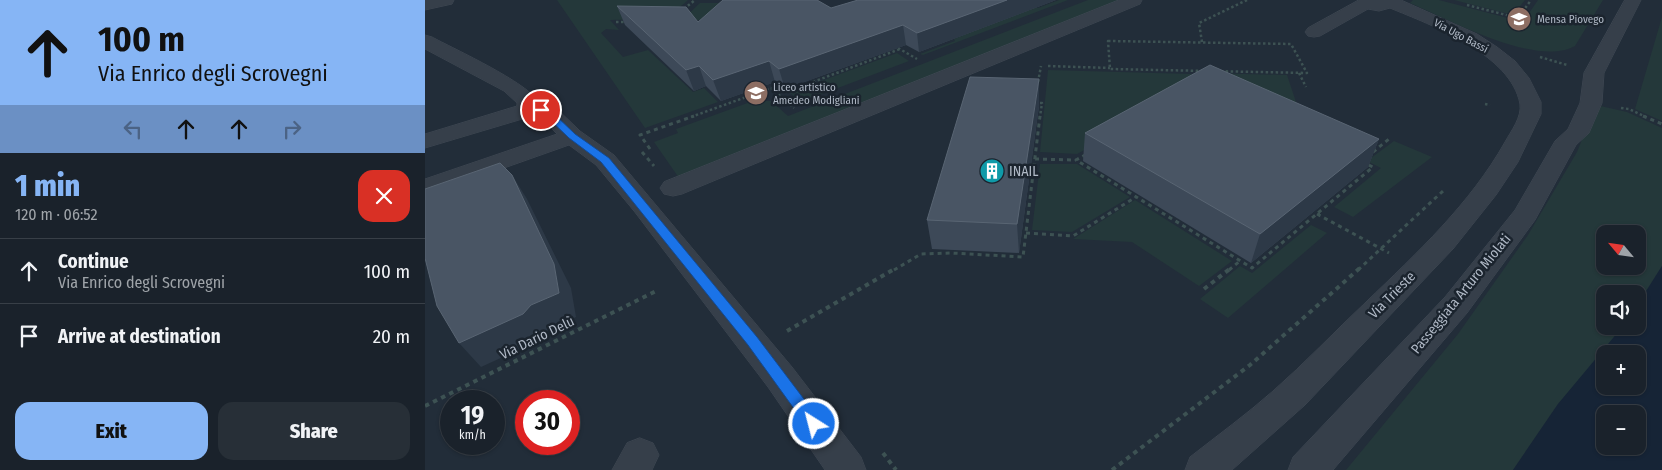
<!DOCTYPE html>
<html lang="en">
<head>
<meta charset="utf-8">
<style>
  :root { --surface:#1a222b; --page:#272f37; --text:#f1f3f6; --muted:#9fa4a9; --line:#383f47; --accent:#86b5f5 }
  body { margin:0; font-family:"Fira Sans Condensed",sans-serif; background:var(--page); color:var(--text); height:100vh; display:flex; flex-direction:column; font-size:19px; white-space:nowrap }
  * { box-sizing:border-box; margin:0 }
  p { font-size:16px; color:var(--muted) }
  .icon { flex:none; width:28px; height:28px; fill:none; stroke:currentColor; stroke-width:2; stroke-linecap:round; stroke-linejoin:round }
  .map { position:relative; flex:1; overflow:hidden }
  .drawer { display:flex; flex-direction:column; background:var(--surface); width:425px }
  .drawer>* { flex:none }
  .hud { background:#86b5f5; color:#111; overflow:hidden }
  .needle { width:32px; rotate:299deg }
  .buttons { position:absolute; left:1171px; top:225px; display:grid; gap:10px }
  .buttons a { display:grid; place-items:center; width:50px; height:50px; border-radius:10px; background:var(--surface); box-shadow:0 1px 4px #0004,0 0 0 1px var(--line); font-size:25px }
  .speed { position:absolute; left:15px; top:390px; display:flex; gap:10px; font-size:25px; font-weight:700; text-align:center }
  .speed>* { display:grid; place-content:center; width:65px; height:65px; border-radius:50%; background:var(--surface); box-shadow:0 1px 4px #0004,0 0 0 1px var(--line); line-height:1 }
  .speed small { font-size:12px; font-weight:400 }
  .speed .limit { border:8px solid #d22; background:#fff; color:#111 }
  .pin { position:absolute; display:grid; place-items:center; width:42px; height:42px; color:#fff; margin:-21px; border:2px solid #fff; border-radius:50%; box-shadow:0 1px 5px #0007 }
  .me { position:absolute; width:55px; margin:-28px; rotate:324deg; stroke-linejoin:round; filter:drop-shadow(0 0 4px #0008) }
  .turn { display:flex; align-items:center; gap:18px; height:105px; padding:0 15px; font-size:22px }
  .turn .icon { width:65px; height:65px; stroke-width:2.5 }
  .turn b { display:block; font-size:35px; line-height:42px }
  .lanes { display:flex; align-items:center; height:48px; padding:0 15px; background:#0003; justify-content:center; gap:25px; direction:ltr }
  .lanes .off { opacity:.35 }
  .round { display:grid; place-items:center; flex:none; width:52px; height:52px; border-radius:15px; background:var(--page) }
  .summary { display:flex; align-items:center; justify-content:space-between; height:85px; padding:0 15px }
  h1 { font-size:30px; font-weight:800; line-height:38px; color:var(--accent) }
  .button { display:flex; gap:10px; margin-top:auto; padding:10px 15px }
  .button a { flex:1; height:58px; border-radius:15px; background:var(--accent); color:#111; font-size:20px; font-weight:800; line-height:58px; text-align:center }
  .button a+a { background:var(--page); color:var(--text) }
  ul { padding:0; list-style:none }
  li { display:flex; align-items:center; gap:15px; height:65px; padding:0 15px; border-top:1px solid var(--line) }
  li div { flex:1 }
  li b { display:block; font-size:19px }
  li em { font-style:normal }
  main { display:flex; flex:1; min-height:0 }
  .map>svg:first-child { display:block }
  .green { fill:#24383a; fill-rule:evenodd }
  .water { fill:#162436; fill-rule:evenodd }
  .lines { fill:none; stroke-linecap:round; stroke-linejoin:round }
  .minor-casing { stroke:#3f4853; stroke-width:1 }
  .path-far2 { stroke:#3d5253; stroke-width:2.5; stroke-dasharray:2.5 2.5; stroke-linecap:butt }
  .path-far1 { stroke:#3d5253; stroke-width:3; stroke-dasharray:4 4; stroke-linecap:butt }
  .path { stroke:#3d5253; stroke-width:4; stroke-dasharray:4.5 4.5; stroke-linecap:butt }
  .minor { fill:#363f4a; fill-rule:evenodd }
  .wall { fill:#3d4958 }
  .shaded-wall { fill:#2d3947 }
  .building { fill:#495564; stroke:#596573 }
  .route { fill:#1a73e8; stroke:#114b97 }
  .labels { text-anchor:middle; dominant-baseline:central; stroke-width:5; stroke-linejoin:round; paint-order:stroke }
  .far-poi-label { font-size:11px; fill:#b0b9c6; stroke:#1b242e; text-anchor:start }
  .far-street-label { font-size:11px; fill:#b0b9c6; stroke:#1b242e }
  .poi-label { font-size:14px; fill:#b0b9c6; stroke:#1b242e; text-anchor:start }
  .street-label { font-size:14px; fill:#b0b9c6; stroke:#1b242e }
</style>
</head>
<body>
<main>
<section class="drawer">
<div class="hud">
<div class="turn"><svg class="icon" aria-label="ahead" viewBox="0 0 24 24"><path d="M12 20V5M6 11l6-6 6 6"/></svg><div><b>100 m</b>Via Enrico degli Scrovegni</div></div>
<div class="lanes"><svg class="icon off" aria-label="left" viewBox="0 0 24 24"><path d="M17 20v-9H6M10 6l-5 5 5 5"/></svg><svg class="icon" aria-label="ahead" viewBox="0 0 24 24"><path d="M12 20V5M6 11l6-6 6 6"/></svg><svg class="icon" aria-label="ahead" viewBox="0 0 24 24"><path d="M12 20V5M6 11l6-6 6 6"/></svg><svg class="icon off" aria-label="right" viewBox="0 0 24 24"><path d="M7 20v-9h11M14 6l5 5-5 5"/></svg></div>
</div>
<div class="summary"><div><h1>1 min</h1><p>120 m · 06:52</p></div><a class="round" style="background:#d93025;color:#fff"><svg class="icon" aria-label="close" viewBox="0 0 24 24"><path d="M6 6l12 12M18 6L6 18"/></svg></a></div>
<ul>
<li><svg class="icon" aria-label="ahead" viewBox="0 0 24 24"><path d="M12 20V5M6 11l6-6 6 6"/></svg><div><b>Continue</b><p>Via Enrico degli Scrovegni</p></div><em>100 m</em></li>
<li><svg class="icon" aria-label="arrive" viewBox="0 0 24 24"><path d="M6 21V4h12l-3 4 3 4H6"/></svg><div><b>Arrive at destination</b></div><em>20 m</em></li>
</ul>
<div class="button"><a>Exit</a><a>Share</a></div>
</section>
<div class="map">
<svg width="1237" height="470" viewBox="0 0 1237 470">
  <rect width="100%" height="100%" fill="#222d39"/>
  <!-- green -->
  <path class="green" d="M 132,0 L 263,0 C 238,24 217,19 185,20 L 194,30 L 181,29 L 176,33 L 198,57 L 223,50 L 268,92 L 279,88 L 293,102 L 220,128 Z
    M 634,0 L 643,0 L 498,55 L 495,54 L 530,41 L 529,39 L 604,4 L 613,8 Z
    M 663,0 L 699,0 L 254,178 L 229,142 L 253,133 L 251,129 L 328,101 L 346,101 L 363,116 Z
    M 988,0 L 1014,0 L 1098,22 L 1113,0 L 1178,0 L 1150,46 C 1111,68 1023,19 985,3 Z
    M 1029,0 L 1100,0 L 1088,15 Z
    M 275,3 L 299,3 L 278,20 L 257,20 Z
    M 1237,17 L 1237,121 L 1210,109 Z
    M 472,53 L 484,61 L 376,102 L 363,91 L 375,86 L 377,88 Z
    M 623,70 L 766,74 L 770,89 L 652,154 L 615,152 Z
    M 782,73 L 862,75 L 871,102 L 870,103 Z
    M 1171,105 L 1202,112 L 1237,128 L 1237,266 L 1213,304 L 1212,294 L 1180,294 L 1180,326 L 1198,326 L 1192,336 L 1133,404 L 1088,470 L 921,470 L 1033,334 L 1103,235 L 1152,152 ZM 1180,234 L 1212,234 L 1212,266 L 1180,266 Z
    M 969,141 L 1007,157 L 928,217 L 909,207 L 956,168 L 942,161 Z
    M 615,164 L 652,164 L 705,197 L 647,232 L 607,230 Z
    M 710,200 L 807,261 L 774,286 L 707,242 L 648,239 Z
    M 886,225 L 902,233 L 803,318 L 775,299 L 815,266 L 827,273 Z"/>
  <!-- water -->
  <path class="water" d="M 1237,266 L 1237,470 L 1088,470 L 1133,404 L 1198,326 L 1212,326 L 1213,304 ZM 1180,354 L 1212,354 L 1212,386 L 1180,386 ZM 1180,414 L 1212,414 L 1212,446 L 1180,446 Z"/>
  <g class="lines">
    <defs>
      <path id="minor" d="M 0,0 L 29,0 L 27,4 L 0,10 Z
        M 694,0 L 717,0 L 715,4 L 257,194 L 248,196 L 239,194 L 235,188 L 239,182 Z
        M 934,0 L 976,0 L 1052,34 L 1072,47 L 1090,61 L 1104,78 L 1116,102 L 1116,114 L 1093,162 L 1071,195 L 1028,249 L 880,405 L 807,470 L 760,470 L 765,457 C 793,435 822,414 848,391 C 880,363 910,331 941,302 C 992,253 1045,204 1080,142 C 1086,131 1097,117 1095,104 C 1086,54 1006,25 965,8 L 954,11 L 943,9 L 895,36 L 889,37 L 883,36 L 880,32 L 883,28 Z
        M 1200,0 L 1216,0 L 1179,73 L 1177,103 L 1164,133 L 1151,145 L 1110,220 L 1042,313 L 908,470 L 863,470 L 868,457 L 1020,297 L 1090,210 L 1130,141 L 1143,129 L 1155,103 L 1159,73 Z
        M 0,35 L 7,37 C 25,47 113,87 114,105 L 130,107 L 155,131 L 189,155 L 367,367 L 436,457 L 441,470 L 400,470 L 343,387 L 209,211 L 171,165 L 144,145 L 0,196 L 0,179 L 132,134 L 116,118 L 104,117 L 0,148 L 0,134 L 92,106 L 92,103 L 79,91 L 0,49 Z
        M 215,438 L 228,443 L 234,455 L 227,470 L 187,470 L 202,443 Z"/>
    </defs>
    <!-- minor casing -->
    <use href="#minor" class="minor-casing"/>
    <!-- path-far2 -->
    <path class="path-far2" d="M 1042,5 L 1093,18 L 1106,0
      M 259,9 L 270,0
      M 191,22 L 202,22
      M 683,41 L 866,44 L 882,73 L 685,69 Z
      M 777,42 L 774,23 L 822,0
      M 473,48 L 492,59
      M 1115,57 L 1142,65
      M 623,66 L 685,68
      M 874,73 L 881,87
      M 388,82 L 475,49
      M 613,82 L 616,66
      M 610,103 L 617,103 L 615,117
      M 1060,104 L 1065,105
      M 1196,108 L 1204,109 L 1221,117
      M 266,117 L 346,88 L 369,108
      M 728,117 L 778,89 L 838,117"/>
    <!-- path-far1 -->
    <path class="path-far1" d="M 731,116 L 651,160 L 827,268 L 948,167 L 835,116
      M 1218,116 L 1237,124
      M 225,149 L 215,135 L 269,116
      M 217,152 L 229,166
      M 948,152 L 964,139
      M 610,159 L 651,160
      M 892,214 L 964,253
      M 601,233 L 648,236 L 711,197
      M 469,270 L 496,254 L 526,253 L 598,257 L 615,116
      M 804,270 L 815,261
      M 933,270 L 1018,191"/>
    <!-- path -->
    <path class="path" d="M 779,289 L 806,268
      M 362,331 L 471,268
      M 0,406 L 233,290
      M 458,453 L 471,470
      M 687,470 L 825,365 L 935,268"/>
    <!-- minor -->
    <use href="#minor" class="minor"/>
  </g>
  <!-- wall -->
  <path class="wall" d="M 631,0 L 494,52 L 481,45 L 360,89 L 350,82 L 296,101 L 281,86 L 269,91 L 200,25 L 192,6 L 273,22 L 406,8 Z
    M 614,106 L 594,253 L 507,249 L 502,220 Z
    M 660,133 L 954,139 L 943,167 L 826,263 L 658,161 Z"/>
  <!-- shaded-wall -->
  <path class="shaded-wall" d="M 582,0 L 631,0 L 494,52 L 492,33 Z
    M 478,25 L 481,45 L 360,89 L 354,69 Z
    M 344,61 L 350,82 L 296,101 L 288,80 Z
    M 274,66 L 281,86 L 269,91 L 261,70 Z
    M 614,79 L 614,106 L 594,253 L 592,224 Z
    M 954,139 L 943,167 L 826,263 L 835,234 Z
    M 87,175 L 102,199 L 146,288 L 151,317 L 124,329 L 117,339 L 56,367 L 34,343 Z"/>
  <!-- building -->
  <path class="building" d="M 298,0 L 392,0 L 406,8 L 433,0 L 582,0 L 492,33 L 478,25 L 354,69 L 344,61 L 288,80 L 274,66 L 261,70 L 192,6 L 261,7 L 273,22 Z
    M 785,65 L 954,139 L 835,234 L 660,133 Z
    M 545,77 L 614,79 L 592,224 L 502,220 Z
    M 75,163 L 87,175 L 129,264 L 134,293 L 106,305 L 98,314 L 34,343 L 12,306 L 0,258 L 0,189 Z"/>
  <!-- route -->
  <path class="route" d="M 116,107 L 125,110 L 150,134 L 184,158 L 332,337 L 394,419 L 396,424 L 394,428 L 389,430 L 383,428 L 323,345 L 176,162 L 144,138 L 119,114 L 113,112 L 113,108 Z"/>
  <!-- icons -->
  <defs>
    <symbol id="university-disc" viewBox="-11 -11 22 22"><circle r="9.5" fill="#8d6e63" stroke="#1b242e"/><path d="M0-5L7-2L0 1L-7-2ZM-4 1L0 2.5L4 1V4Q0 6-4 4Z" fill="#fff"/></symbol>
    <symbol id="school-disc" viewBox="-11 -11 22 22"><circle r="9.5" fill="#8d6e63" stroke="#1b242e"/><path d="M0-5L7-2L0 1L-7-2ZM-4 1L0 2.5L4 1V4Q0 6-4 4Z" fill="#fff"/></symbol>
    <symbol id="building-disc" viewBox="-11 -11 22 22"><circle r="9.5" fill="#0f9aa8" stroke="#1b242e"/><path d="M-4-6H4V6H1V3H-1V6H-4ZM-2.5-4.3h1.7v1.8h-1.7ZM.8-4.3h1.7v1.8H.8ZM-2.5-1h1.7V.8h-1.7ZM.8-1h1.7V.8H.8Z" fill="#fff"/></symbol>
  </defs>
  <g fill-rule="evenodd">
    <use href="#university-disc" x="1080" y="5" width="28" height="28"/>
    <use href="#school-disc" x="317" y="79" width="28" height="28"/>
    <use href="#building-disc" x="553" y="157" width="28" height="28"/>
  </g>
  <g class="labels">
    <!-- far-poi labels -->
    <g class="far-poi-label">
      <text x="1112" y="19">Mensa Piovego</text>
      <text x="348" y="87">Liceo artistico<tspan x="348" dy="13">Amedeo Modigliani</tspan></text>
    </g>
    <!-- far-street labels -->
    <g class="far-street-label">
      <text transform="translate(1036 36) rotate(28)">Via Ugo Bassi</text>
    </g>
    <!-- poi labels -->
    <g class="poi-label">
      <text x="584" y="171">INAIL</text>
    </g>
    <!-- street labels -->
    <g class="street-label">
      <text transform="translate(1036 294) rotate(-51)">Passeggiata Arturo Miolati</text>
      <text transform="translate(967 295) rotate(-45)">Via Trieste</text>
      <text transform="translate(112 338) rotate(-26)">Via Dario Delù</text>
    </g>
  </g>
</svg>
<div class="buttons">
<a><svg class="needle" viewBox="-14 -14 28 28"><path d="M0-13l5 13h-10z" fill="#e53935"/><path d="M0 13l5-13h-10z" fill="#9fa4a9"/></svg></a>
<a><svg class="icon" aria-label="sound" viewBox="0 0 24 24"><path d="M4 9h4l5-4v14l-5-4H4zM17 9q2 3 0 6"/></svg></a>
<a>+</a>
<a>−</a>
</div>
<div class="speed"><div>19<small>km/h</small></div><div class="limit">30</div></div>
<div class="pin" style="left:116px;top:110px;background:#d93025"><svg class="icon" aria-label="arrive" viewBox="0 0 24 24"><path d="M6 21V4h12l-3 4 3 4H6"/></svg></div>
<svg class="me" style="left:389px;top:424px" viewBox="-20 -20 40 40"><circle r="17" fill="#1a73e8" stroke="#fff" stroke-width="3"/><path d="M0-11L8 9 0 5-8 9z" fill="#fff"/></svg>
</div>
</main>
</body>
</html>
